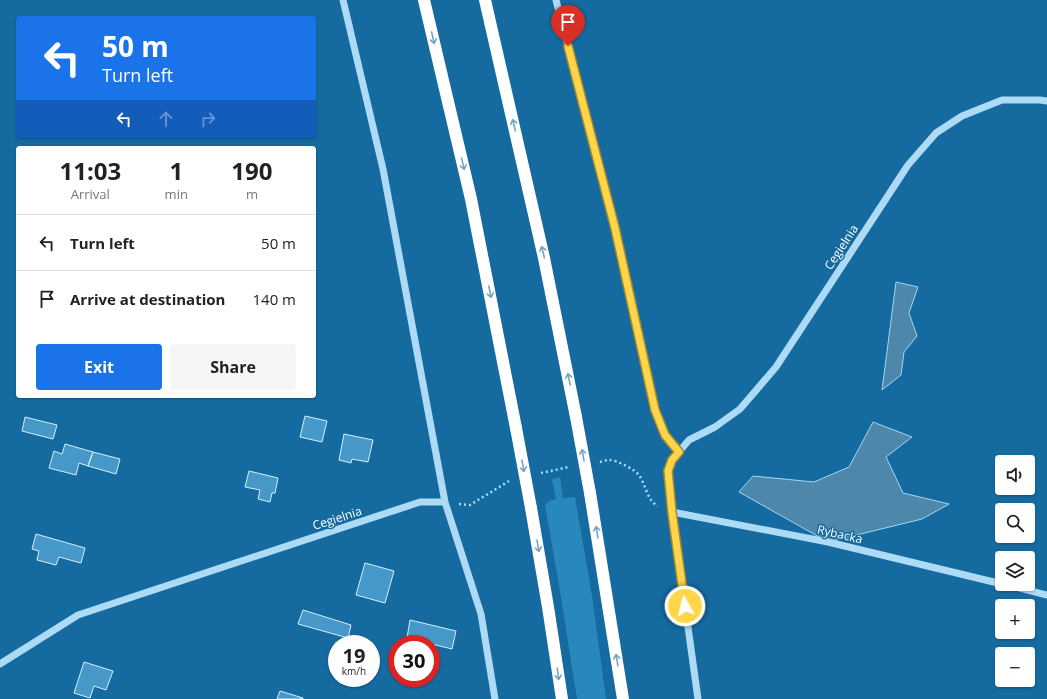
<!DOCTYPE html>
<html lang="en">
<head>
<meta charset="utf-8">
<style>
  :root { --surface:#fff; --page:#f6f6f6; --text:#222; --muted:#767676; --line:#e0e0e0; --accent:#1a73e8 }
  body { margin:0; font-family:"Open Sans",sans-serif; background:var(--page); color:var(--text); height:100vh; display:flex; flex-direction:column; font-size:15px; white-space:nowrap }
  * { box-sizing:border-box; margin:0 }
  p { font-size:13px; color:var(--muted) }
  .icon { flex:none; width:22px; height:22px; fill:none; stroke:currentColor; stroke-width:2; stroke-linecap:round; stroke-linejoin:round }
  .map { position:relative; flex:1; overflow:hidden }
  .sheet { position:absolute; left:16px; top:146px; width:300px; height:252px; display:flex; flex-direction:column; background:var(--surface); border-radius:4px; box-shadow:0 1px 3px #0004 }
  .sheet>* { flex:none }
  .guide { position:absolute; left:16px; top:16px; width:300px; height:122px; border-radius:4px; box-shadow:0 1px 3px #0004; background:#1a73e8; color:#fff; overflow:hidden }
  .controls { position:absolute; left:995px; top:455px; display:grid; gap:8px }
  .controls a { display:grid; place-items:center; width:40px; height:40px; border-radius:4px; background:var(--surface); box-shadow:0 1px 3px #0004; font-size:20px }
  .speed { position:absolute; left:328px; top:635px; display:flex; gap:8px; font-size:20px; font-weight:700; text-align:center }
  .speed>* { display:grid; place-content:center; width:52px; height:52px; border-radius:50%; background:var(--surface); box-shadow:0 1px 3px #0004; line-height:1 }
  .speed small { font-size:10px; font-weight:400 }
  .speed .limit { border:6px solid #d22; background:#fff; color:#111 }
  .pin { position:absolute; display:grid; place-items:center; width:34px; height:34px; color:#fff; margin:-41px -17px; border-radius:50% 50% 50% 0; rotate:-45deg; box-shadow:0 0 4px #0007 }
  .pin .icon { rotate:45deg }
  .me { position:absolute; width:44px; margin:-22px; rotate:352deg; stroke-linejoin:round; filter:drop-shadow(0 0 3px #0008) }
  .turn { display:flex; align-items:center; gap:14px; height:84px; padding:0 20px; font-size:18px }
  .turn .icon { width:52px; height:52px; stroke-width:2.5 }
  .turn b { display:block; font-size:28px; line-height:34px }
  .lanes { display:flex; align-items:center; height:38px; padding:0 20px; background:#0003; justify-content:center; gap:20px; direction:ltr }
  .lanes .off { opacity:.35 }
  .eta { display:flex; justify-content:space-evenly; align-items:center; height:68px; text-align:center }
  .eta b { font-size:24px; font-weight:700; line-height:28px }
  .button { display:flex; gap:8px; margin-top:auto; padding:8px 20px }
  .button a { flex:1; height:46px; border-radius:4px; background:var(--accent); color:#fff; font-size:16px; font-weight:700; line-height:46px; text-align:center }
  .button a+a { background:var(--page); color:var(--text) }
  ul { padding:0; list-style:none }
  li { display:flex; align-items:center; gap:12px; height:56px; padding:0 20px; border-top:1px solid var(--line) }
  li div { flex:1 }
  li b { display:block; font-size:15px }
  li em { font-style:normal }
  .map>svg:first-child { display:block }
  .green { fill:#2887bd }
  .water { fill:#4d87aa; stroke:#a0d8f6 }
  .building { fill:#4698c8; stroke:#d6effd }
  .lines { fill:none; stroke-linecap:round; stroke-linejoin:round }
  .path { stroke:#addaf4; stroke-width:2.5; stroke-dasharray:2 3; stroke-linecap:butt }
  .minor { stroke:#addaf4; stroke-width:7 }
  .highway { stroke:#fff; stroke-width:12 }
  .highway-bridge { stroke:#fff; stroke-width:12 }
  .oneway { stroke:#73a6c6 }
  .route-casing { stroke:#a68a30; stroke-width:10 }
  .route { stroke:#ffd54a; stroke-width:7 }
  .labels { text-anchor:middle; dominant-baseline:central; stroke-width:3; stroke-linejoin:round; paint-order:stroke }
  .street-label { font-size:12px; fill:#fff; stroke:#156ba0 }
</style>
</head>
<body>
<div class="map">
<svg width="1047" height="699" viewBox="0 0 1047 699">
  <rect width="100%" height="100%" fill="#156ba0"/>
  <!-- green -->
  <path class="green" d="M 560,477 L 563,498 L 575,497 L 592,596 L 606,699 L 577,699 L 560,591 L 545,505 L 549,501 L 556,499 L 552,479 Z"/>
  <!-- water -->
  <path class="water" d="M 896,282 L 918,287 L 909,313 L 917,336 L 904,352 L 901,375 L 882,390 Z
    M 873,422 L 912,437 L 886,457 L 903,493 L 949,504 L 922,519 L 828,542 L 739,492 L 753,476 L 814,482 L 849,467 Z"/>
  <!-- building -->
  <path class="building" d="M 305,416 L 327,421 L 322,442 L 300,437 Z
    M 25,417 L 57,425 L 53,439 L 22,431 Z
    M 344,434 L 373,440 L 368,462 L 352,459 L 351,463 L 339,460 Z
    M 65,444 L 93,452 L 88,466 L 79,463 L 76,475 L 49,468 L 54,451 L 62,454 Z
    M 93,452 L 120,459 L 116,474 L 88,466 Z
    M 249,471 L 278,478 L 275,493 L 272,493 L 270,502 L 258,499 L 260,490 L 245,487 Z
    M 36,534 L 85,548 L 81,563 L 59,557 L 56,565 L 37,560 L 39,551 L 32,549 Z
    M 365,563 L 394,571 L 385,603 L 356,595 Z
    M 303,610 L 351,625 L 348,638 L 298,624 Z
    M 410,620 L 456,631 L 452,649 L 407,638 Z
    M 84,662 L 113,671 L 106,690 L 94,686 L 90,698 L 74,693 Z
    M 280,691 L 303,698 L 303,699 L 277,699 Z"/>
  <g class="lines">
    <!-- path -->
    <path class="path" d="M 600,462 C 603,461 606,460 609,460 C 617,460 634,469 639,475 C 646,485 647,501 658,506
      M 541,473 L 569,467
      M 459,504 L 470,505 L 509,481"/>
    <!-- minor -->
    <path class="minor" d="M 343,0 L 383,169 L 445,502 L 481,614 L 495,699
      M 556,0 L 615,228 L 655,411 L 665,435 L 679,452
      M 672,512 L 828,542 L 1002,584
      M 1003,584 L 1047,595
      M 0,664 L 78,615 L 420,502 L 445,502
      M 698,699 L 672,512 L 668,471 L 672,460 L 689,440 L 715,427 L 740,409 L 776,367 L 908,165 L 936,133 L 962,116 L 1002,100 L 1040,100 L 1047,101"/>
    <!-- highway -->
    <path class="highway" d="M 424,0 L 471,199 L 516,428
      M 485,0 L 544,258 L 576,417
      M 590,493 L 623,699
      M 531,508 L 548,607 L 562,699"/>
    <!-- highway-bridge -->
    <path class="highway-bridge" d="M 576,417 L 590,493
      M 516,428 L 531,508"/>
  </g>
  <!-- one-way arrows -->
  <defs><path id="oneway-shaft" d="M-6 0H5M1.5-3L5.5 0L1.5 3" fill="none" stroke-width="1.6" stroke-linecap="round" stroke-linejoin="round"/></defs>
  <g class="oneway">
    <use href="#oneway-shaft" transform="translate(433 38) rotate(77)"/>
    <use href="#oneway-shaft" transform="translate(514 125) rotate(-103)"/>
    <use href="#oneway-shaft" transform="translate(463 164) rotate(77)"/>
    <use href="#oneway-shaft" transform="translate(543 252) rotate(-103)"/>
    <use href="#oneway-shaft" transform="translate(490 292) rotate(79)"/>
    <use href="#oneway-shaft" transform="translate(569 379) rotate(-101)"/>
    <use href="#oneway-shaft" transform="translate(583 455) rotate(-100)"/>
    <use href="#oneway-shaft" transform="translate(523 466) rotate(80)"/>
    <use href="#oneway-shaft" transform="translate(597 532) rotate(-99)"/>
    <use href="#oneway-shaft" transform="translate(538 546) rotate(80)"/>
    <use href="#oneway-shaft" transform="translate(617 660) rotate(-99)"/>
    <use href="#oneway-shaft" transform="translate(558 674) rotate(82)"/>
  </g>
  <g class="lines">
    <defs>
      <path id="route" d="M 568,46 L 615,228 L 655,410 L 665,435 L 679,452 L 672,460 L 668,471 L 672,512 L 685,606"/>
    </defs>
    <!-- route casing -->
    <use href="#route" class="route-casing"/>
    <!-- route -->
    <use href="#route" class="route"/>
  </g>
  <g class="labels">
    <!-- street labels -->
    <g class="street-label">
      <text transform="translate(841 247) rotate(-57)">Cegielnia</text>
      <text transform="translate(337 518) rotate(-18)">Cegielnia</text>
      <text transform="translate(840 534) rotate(13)">Rybacka</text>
    </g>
  </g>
</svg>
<div class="controls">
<a><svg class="icon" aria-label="sound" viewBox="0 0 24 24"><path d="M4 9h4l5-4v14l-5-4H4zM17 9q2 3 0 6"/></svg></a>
<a><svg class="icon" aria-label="search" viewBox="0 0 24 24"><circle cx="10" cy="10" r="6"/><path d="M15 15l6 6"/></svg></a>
<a><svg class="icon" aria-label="layers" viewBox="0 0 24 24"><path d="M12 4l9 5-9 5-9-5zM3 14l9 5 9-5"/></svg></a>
<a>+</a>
<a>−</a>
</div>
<div class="speed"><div>19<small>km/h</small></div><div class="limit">30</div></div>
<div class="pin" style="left:568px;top:46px;background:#d93025"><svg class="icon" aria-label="arrive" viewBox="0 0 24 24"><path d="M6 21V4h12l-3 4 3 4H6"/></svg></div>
<svg class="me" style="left:685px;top:606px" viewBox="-20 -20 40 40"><circle r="17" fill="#ffd54a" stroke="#fff" stroke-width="3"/><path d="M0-11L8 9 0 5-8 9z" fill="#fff"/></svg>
<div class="guide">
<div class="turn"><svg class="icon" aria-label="left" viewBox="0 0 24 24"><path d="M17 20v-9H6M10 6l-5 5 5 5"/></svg><div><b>50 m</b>Turn left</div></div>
<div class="lanes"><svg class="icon" aria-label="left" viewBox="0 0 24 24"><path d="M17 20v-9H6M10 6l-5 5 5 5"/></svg><svg class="icon off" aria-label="ahead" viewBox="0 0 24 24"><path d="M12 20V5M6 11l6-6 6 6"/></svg><svg class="icon off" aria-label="right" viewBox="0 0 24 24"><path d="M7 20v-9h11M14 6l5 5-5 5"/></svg></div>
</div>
<section class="sheet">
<div class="eta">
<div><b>11:03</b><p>Arrival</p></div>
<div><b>1</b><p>min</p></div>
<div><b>190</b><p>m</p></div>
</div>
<ul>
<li><svg class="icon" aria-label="left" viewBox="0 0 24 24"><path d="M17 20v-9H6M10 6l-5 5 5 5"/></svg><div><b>Turn left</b></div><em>50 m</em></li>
<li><svg class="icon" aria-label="arrive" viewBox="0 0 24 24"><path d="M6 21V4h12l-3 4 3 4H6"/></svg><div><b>Arrive at destination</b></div><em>140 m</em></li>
</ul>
<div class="button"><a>Exit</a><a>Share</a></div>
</section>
</div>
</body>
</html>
